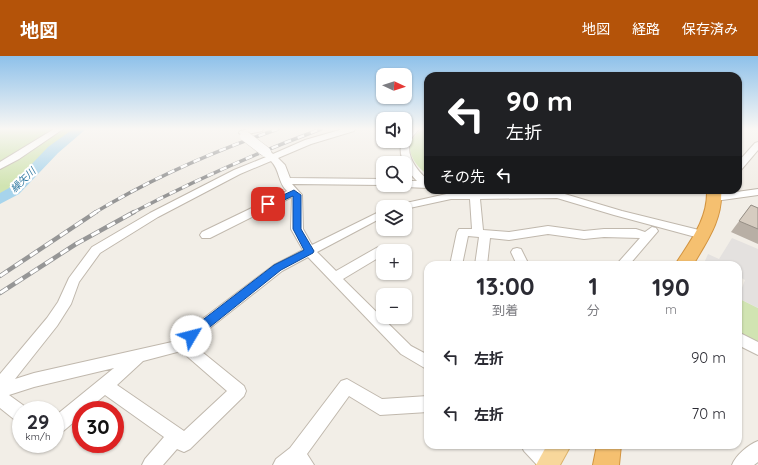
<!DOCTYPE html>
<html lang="ja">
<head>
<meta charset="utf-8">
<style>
  :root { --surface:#fff; --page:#f2f2f3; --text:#2b2b33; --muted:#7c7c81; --accent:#b45309 }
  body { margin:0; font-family:Quicksand,"Noto Sans JP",sans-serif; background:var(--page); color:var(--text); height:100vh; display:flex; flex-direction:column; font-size:15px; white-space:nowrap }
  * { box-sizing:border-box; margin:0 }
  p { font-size:13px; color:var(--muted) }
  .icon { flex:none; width:22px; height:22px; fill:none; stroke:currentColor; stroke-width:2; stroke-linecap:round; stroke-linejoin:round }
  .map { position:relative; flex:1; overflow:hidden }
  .panel { position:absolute; left:424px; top:205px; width:318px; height:188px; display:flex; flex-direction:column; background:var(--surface); border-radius:12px; box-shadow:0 1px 3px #0004 }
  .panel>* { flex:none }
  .guide { position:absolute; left:424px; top:16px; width:318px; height:122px; border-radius:12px; box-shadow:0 1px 3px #0004; background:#202124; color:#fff; overflow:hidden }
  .needle { width:26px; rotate:94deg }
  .buttons { position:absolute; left:376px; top:12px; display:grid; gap:8px }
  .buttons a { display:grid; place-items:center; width:36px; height:36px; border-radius:8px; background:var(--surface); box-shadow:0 1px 3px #0004; font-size:20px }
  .speed { position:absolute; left:12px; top:345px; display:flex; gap:8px; font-size:20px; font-weight:700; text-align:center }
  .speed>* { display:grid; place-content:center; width:52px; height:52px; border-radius:50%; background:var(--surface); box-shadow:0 1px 3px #0004; line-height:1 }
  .speed small { font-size:10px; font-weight:400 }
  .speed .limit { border:6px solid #d22; background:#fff; color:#111 }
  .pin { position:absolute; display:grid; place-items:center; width:34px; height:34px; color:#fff; margin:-17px; border-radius:8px; box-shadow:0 2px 6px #0006 }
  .me { position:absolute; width:44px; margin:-22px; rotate:53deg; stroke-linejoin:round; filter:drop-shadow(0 0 3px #0008) }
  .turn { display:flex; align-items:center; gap:14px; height:84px; padding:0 16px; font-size:18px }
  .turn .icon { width:52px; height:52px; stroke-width:2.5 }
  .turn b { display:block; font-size:28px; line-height:34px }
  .then { display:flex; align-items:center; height:38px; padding:0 16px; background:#0003; gap:8px; font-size:15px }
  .eta { display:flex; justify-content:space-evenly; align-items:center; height:68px; text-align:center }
  .eta b { font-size:24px; font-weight:700; line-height:28px }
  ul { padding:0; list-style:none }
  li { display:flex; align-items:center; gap:12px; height:56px; padding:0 16px }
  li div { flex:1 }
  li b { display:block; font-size:15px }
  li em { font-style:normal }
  header { display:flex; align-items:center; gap:24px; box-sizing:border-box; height:56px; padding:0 20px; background:var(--accent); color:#fff }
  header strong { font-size:19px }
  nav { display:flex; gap:22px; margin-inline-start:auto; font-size:14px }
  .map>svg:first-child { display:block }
  .green { fill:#d1e4b2 }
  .parking { fill:#e4e1df }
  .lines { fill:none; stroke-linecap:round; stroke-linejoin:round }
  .river { fill:#a7d4ec; fill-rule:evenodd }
  .minor-casing { stroke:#c0b8ad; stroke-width:2 }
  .major-casing { stroke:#dcb36c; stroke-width:2 }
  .highway-casing { stroke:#d39440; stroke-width:2 }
  .minor { fill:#fff; fill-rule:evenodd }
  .major { fill:#f8d79b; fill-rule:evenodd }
  .highway { fill:#f5c070; fill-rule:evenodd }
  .rail-far1-casing { stroke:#969696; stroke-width:3.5 }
  .rail-casing { stroke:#969696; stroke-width:4.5 }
  .rail-far1 { stroke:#fff; stroke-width:2.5; stroke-dasharray:7; stroke-linecap:butt }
  .rail { stroke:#fff; stroke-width:3; stroke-dasharray:9; stroke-linecap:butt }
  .minor-bridge-casing { stroke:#c0b8ad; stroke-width:11; stroke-linecap:butt }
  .minor-bridge { stroke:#fff; stroke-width:10 }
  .wall { fill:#b8afa5 }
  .building { fill:#d6ccc0; stroke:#968f86 }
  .route { fill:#1a73e8; stroke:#114b97 }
  .labels { text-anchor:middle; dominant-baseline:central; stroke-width:4; stroke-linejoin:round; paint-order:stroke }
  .far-water-label { font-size:10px; font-style:italic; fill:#347ba2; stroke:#fff }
</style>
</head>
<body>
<header>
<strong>地図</strong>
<nav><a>地図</a><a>経路</a><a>保存済み</a></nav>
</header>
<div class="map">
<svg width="758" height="409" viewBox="0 0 758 409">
  <rect width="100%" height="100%" fill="#f2eee7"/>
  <!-- green -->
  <path class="green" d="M 0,73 L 85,73 C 73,80 59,92 48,102 C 34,117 22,140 0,145 Z
    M 423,73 L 428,73 L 428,119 C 410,106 401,87 423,73 Z
    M 738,242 L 758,252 L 758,286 L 738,276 Z"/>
  <!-- parking -->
  <path class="parking" d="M 732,182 L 758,193 L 758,252 L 738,242 L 745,224 L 738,220 L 738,209 L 714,209 L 705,205 L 708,198 L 719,203 Z"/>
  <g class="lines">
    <!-- river -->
    <path class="river" d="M 73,73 L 86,73 L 58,97 L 19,138 L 0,148 L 0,137 L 9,132 L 48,91 Z"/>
    <defs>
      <path id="minor" d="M 54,73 L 63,73 L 19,103 L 0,113 L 0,106 Z
        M 250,73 L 263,73 L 262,75 L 243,79 L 239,77 L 240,75 Z
        M 343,73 L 355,73 L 354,75 L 311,88 L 278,102 L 285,109 L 290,122 L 383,123 L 383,129 L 292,128 L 302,139 L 303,173 L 312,189 L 383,154 L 383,161 L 317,196 L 336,215 L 378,191 L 386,191 L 388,194 L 383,195 L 383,199 L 343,223 L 411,290 L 428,299 L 428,314 L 401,298 L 308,201 L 282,215 L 191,287 L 244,330 L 246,335 L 244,340 L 190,393 L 184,396 L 177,393 L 163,409 L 142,409 L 145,403 L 164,381 L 105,339 L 87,354 L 81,354 L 81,360 L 61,377 L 55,379 L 55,360 L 114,312 L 34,331 L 9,339 L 27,352 L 28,354 L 21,354 L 21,366 L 15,364 L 0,352 L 0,318 L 47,262 L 58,246 L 69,222 L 92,191 L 150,157 L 234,114 L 266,101 L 263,97 L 264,95 L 270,95 L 273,98 L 305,84 ZM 271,105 C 280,114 278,127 287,135 L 202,176 L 200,179 L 202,182 L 210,182 L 292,141 L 291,173 L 303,194 L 274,209 L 172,286 L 34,317 L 15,323 L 57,270 L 71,248 L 79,226 L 100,197 L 158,161 L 240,118 ZM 181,295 L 227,335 L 184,375 L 117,329 L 143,305 Z
        M 411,73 L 419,73 C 417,76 413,79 411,83 C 404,98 417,115 428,124 L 428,132 L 405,131 L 401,129 L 405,129 L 405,125 L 417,125 C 407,115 397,100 402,85 L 405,85 L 405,80 Z
        M 758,86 L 758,94 L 741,114 L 738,115 L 738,106 L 755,87 Z
        M 758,133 L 758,139 L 715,145 L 710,142 L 715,139 Z
        M 558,136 L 622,155 L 707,176 L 709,179 L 707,182 L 703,183 L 614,159 L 557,142 L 480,143 L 483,174 L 509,176 L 548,170 L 584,175 L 604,173 L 636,173 L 645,176 L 652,171 L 656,172 L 658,175 L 629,209 L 616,209 L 640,182 L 604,181 L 584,183 L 548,178 L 509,184 L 490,182 L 487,209 L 475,209 L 479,181 L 468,180 L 462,209 L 450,209 L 457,176 L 459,173 L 472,173 L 470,143 L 451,143 L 405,153 L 405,151 L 396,151 L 397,149 L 451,137 Z
        M 517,192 L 521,193 L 529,209 L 517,209 L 511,196 L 513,193 Z
        M 738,276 L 758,286 L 758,299 L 738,289 Z
        M 347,323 L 382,343 L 428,340 L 428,356 L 380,359 L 349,340 L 307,398 L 314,409 L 273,409 L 276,403 L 290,392 L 341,325 Z
        M 758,385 L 758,406 L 754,409 L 732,409 C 736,399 748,389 758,385 Z
        M 521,389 L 542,389 L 554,402 L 557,409 L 537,409 L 524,395 Z"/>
      <path id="major" d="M 547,389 L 571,389 L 560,409 L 536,409 Z"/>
      <path id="highway" d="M 707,134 L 721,134 C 723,163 707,185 693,209 L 675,209 C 690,185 708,164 707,134 Z
        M 597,389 L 621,389 L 619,409 L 593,409 Z"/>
    </defs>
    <!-- minor casing -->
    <use href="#minor" class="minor-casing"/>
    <!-- major casing -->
    <use href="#major" class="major-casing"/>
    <!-- highway casing -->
    <use href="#highway" class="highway-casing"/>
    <!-- minor -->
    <use href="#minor" class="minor"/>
    <!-- major -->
    <use href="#major" class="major"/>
    <!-- highway -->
    <use href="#highway" class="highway"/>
    <defs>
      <path id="rail-far1" d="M 94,157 C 152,122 214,95 278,73
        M 132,157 C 193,125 256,97 321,73"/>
      <path id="rail" d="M 0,220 L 96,156
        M 0,237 L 76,188 L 134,156"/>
    </defs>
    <!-- rail-far1 casing -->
    <use href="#rail-far1" class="rail-far1-casing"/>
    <!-- rail casing -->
    <use href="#rail" class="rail-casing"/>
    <!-- rail-far1 -->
    <use href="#rail-far1" class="rail-far1"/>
    <!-- rail -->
    <use href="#rail" class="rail"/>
    <defs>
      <path id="minor-bridge" d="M 245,80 L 266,96"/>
    </defs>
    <!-- minor-bridge casing -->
    <use href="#minor-bridge" class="minor-bridge-casing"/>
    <!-- minor-bridge -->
    <use href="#minor-bridge" class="minor-bridge"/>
  </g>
  <!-- wall -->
  <path class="wall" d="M 751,149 L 758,152 L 758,188 L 731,176 Z"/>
  <!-- building -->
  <path class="building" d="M 751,149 L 758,152 L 758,173 L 739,165 Z"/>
  <!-- sky -->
  <linearGradient id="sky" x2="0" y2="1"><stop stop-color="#8ec1ea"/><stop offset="0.56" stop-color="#f9f7f4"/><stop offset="1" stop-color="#f9f7f4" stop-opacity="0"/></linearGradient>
  <rect width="758" height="130" fill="url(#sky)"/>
  <!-- route -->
  <path class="route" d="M 294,134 L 301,139 L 301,173 L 314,195 L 313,197 L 281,214 L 195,283 L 191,284 L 187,283 L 185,280 L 187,276 L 274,209 L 304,194 L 293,173 L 293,140 L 271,150 L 266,150 L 264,148 Z"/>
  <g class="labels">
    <!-- far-water labels -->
    <g class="far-water-label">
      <text transform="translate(23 124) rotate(-44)">繰矢川</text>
    </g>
  </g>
</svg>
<div class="buttons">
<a><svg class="needle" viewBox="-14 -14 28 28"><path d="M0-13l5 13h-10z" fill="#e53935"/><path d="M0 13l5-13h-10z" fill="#7c7c81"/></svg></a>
<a><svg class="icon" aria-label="sound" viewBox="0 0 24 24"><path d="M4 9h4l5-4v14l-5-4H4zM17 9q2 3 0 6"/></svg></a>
<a><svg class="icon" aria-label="search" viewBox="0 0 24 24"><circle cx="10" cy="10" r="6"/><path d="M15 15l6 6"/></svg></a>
<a><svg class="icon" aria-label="layers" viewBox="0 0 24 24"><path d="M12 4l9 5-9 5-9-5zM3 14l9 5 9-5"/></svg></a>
<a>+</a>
<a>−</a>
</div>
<div class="speed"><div>29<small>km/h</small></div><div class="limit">30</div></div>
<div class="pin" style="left:268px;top:148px;background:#d93025"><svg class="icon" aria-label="arrive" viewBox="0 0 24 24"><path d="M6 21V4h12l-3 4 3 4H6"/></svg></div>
<svg class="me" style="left:191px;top:280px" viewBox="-20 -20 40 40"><circle r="19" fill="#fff"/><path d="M0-13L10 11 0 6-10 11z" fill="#1a73e8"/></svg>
<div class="guide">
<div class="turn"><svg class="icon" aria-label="left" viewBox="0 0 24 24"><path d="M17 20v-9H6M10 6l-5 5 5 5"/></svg><div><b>90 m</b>左折</div></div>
<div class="then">その先<svg class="icon" aria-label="left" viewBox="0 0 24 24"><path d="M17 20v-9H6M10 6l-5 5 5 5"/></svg></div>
</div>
<section class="panel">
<div class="eta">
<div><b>13:00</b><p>到着</p></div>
<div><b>1</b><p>分</p></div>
<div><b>190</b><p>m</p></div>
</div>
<ul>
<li><svg class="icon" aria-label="left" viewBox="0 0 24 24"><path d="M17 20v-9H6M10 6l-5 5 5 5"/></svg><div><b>左折</b></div><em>90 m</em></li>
<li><svg class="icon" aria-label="left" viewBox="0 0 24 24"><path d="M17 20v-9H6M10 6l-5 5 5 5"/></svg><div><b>左折</b></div><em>70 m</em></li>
</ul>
</section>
</div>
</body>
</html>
